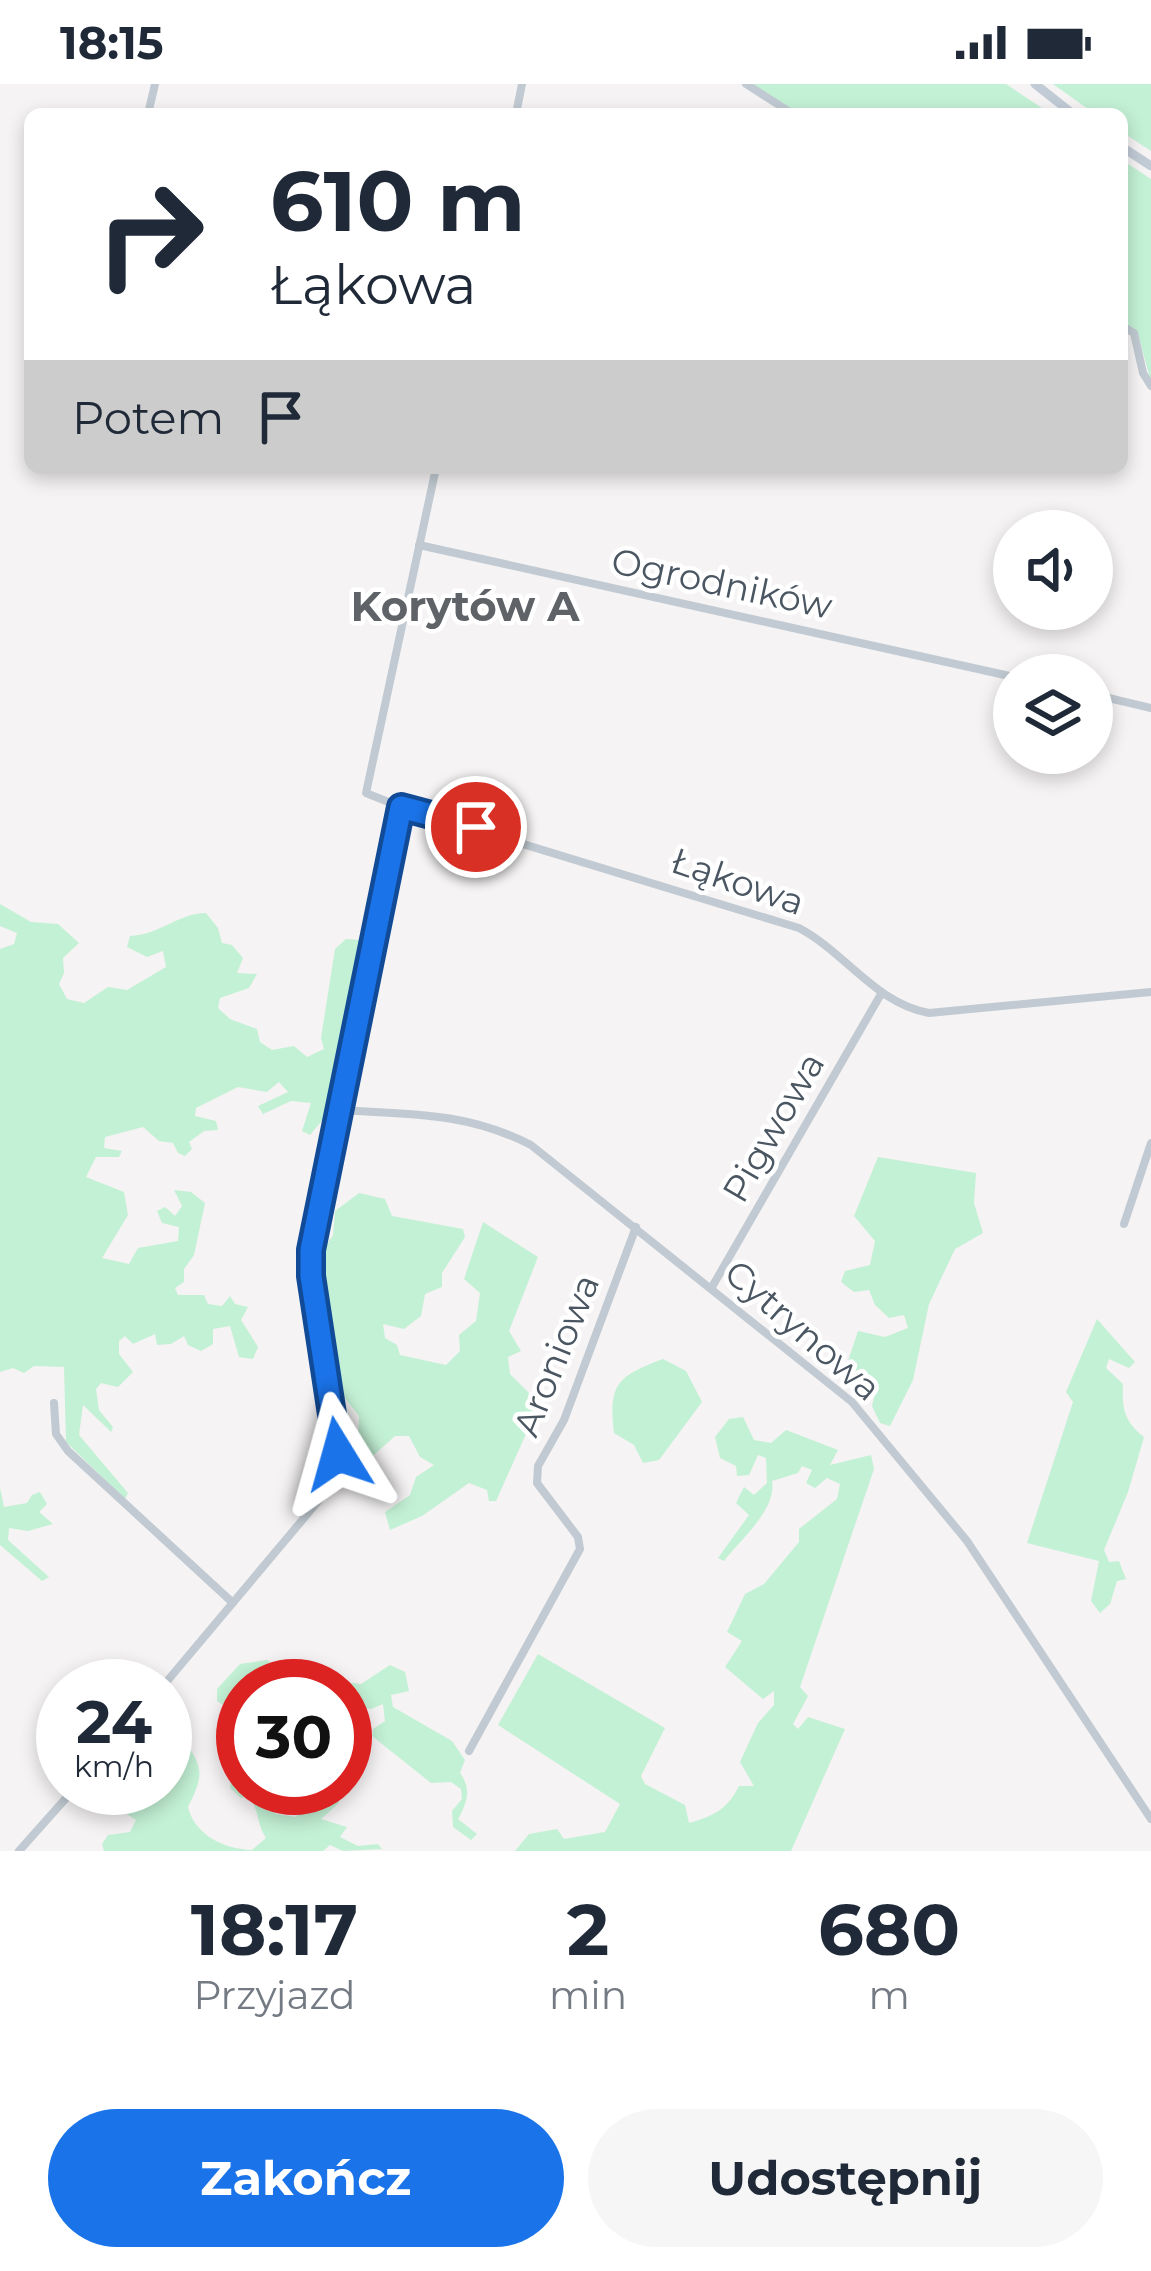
<!DOCTYPE html>
<html lang="pl">
<head>
<meta charset="utf-8">
<style>
  :root { --surface:#fff; --page:#f6f6f7; --text:#1f2937; --muted:#747a83; --accent:#1a73e8 }
  body { margin:0; font-family:Montserrat,sans-serif; background:var(--page); color:var(--text); height:100vh; display:flex; flex-direction:column; font-size:45px; white-space:nowrap }
  * { box-sizing:border-box; margin:0 }
  p { font-size:39px; color:var(--muted) }
  .icon { flex:none; width:66px; height:66px; fill:none; stroke:currentColor; stroke-width:2; stroke-linecap:round; stroke-linejoin:round }
  .map { position:relative; height:1767px; overflow:hidden }
  .side { display:flex; flex-direction:column; background:var(--surface); flex:1 }
  .side>* { flex:none }
  .hud { position:absolute; left:24px; top:24px; width:1104px; height:366px; border-radius:18px; box-shadow:0 6px 18px #0003; background:#fff; color:var(--text); overflow:hidden }
  .buttons { position:absolute; left:993px; top:426px; display:grid; gap:24px }
  .buttons a { display:grid; place-items:center; width:120px; height:120px; border-radius:50%; background:var(--surface); box-shadow:0 6px 18px #0003; font-size:60px }
  .speed { position:absolute; left:36px; top:1575px; display:flex; gap:24px; font-size:60px; font-weight:700; text-align:center }
  .speed>* { display:grid; place-content:center; width:156px; height:156px; border-radius:50%; background:var(--surface); box-shadow:0 6px 18px #0003; line-height:1 }
  .speed small { font-size:30px; font-weight:400 }
  .speed .limit { border:18px solid #d22; background:#fff; color:#111 }
  .pin { position:absolute; display:grid; place-items:center; width:102px; height:102px; color:#fff; margin:-51px; border:6px solid #fff; border-radius:50%; box-shadow:0 3px 12px #0007 }
  .me { position:absolute; width:132px; margin:-66px; rotate:352deg; stroke-linejoin:round; filter:drop-shadow(0 0 9px #0008) }
  .turn { display:flex; align-items:center; gap:42px; height:252px; padding:0 48px; font-size:54px }
  .turn .icon { width:156px; height:156px; stroke-width:2.5 }
  .turn b { display:block; font-size:84px; line-height:102px }
  .then { display:flex; align-items:center; height:114px; padding:0 48px; background:#0003; gap:24px; font-size:45px }
  .eta { display:flex; justify-content:space-evenly; align-items:center; height:204px; text-align:center }
  .eta b { font-size:72px; font-weight:700; line-height:84px }
  .action { display:flex; gap:24px; margin-top:auto; padding:24px 48px }
  .action a { flex:1; height:138px; border-radius:72px; background:var(--accent); color:#fff; font-size:48px; font-weight:700; line-height:138px; text-align:center }
  .action a+a { background:var(--page); color:var(--text) }
  .status { display:flex; justify-content:space-between; align-items:center; height:84px; padding:0 60px; background:var(--surface); direction:ltr }
  .status svg { height:33px; fill:currentColor }
  .map>svg:first-child { display:block }
  .green { fill:#c3f1d5 }
  .lines { fill:none; stroke-linecap:round; stroke-linejoin:round }
  .street { stroke:#c1cad2; stroke-width:8 }
  .secondary { stroke:#c1cbd6; stroke-width:9 }
  .route-casing { stroke:#114b97; stroke-width:30 }
  .route { stroke:#1a73e8; stroke-width:21 }
  .labels { text-anchor:middle; dominant-baseline:central; stroke-width:9; stroke-linejoin:round; paint-order:stroke }
  .street-label { font-size:36px; fill:#4a5661; stroke:#fff }
  .quarter-label { font-size:42px; font-weight:bold; fill:#5f6368; stroke:#fff }
</style>
</head>
<body>
<div class="status"><b>18:15</b><svg viewBox="0 0 49 12"><path d="M0 12V9h3v3zM5 12V6h3v6zM10 12V3h3v9zM15 12V0h3v12zM26 1h20v11H26zM47 4h2v5h-2z"/></svg></div>
<div class="map">
<svg width="1151" height="1767" viewBox="0 0 1151 1767">
  <rect width="100%" height="100%" fill="#f5f3f3"/>
  <!-- green -->
  <path class="green" d="M 751,0 L 1006,0 L 1051,30 L 798,30 Z
    M 1053,0 L 1151,0 L 1151,67 L 1122,48 L 1122,30 L 1095,30 Z
    M 1122,76 L 1151,95 L 1151,298 L 1138,250 L 1122,239 Z
    M 379,811 L 336,1006 L 329,1028 L 310,1051 L 302,1047 L 311,1019 L 291,1017 L 263,1030 L 258,1022 L 288,1008 L 279,998 L 267,1008 L 238,1003 L 196,1024 L 195,1032 L 216,1037 L 218,1046 L 204,1047 L 189,1058 L 192,1065 L 185,1072 L 178,1069 L 173,1059 L 159,1057 L 143,1043 L 105,1053 L 104,1064 L 122,1067 L 119,1073 L 96,1073 L 86,1093 L 124,1108 L 128,1131 L 102,1174 L 129,1180 L 138,1164 L 178,1157 L 179,1143 L 162,1139 L 157,1127 L 165,1123 L 175,1132 L 182,1122 L 174,1106 L 191,1108 L 205,1119 L 194,1171 L 184,1185 L 184,1198 L 175,1204 L 178,1211 L 204,1211 L 208,1220 L 222,1222 L 230,1212 L 235,1220 L 248,1223 L 241,1236 L 258,1263 L 253,1275 L 239,1273 L 230,1242 L 213,1245 L 213,1260 L 201,1267 L 188,1261 L 184,1252 L 171,1260 L 157,1261 L 155,1250 L 133,1260 L 125,1252 L 119,1257 L 119,1270 L 133,1288 L 118,1303 L 101,1299 L 96,1305 L 99,1326 L 113,1343 L 111,1348 L 83,1321 L 79,1351 L 128,1409 L 125,1415 L 66,1358 L 64,1283 L 34,1282 L 24,1289 L 13,1284 L 0,1288 L 0,865 L 14,860 L 17,849 L 0,842 L 0,820 L 31,838 L 58,840 L 79,859 L 63,874 L 64,889 L 59,900 L 67,915 L 84,919 L 108,903 L 127,906 L 166,883 L 163,867 L 147,873 L 127,863 L 130,852 C 159,851 179,829 206,829 L 218,844 L 222,859 L 232,861 L 243,874 L 237,889 L 257,890 L 249,904 L 220,914 L 218,924 L 230,935 L 257,945 L 260,958 L 272,966 L 294,962 L 307,973 L 324,965 L 321,954 L 335,865 L 346,855 L 360,856 L 367,814 Z
    M 878,1073 L 976,1089 L 974,1119 L 983,1149 L 955,1165 L 929,1220 L 913,1296 L 890,1342 L 880,1339 L 872,1322 L 877,1300 L 864,1288 L 850,1303 L 843,1292 L 858,1247 L 885,1253 L 908,1244 L 904,1231 L 889,1234 L 875,1221 L 869,1206 L 854,1208 L 841,1198 L 845,1187 L 870,1181 L 875,1157 L 854,1132 Z
    M 359,1109 L 385,1115 L 392,1132 L 463,1145 L 465,1153 L 442,1189 L 442,1203 L 425,1210 L 421,1232 L 404,1245 L 383,1240 L 385,1254 L 397,1261 L 400,1271 L 446,1281 L 460,1267 L 459,1251 L 476,1237 L 480,1209 L 464,1195 L 483,1138 L 538,1173 L 509,1247 L 521,1267 L 508,1273 L 510,1290 L 533,1313 L 534,1332 L 496,1417 L 489,1417 L 487,1406 L 469,1399 L 422,1432 L 390,1446 L 385,1428 L 410,1411 L 416,1393 L 434,1381 L 420,1373 L 409,1352 L 395,1352 L 365,1379 L 365,1399 L 358,1406 L 346,1393 L 358,1360 L 359,1332 L 344,1313 L 324,1200 L 322,1168 L 333,1151 L 335,1127 Z
    M 1097,1235 L 1135,1278 L 1129,1284 L 1109,1275 L 1106,1284 L 1123,1300 C 1122,1325 1124,1337 1144,1353 L 1128,1408 L 1104,1466 L 1109,1478 L 1119,1477 L 1126,1495 L 1117,1497 L 1110,1520 L 1100,1529 L 1091,1517 L 1099,1477 L 1027,1459 L 1073,1318 L 1066,1308 Z
    M 663,1275 L 686,1287 L 702,1318 L 659,1376 L 643,1379 L 634,1361 L 614,1349 C 608,1299 618,1292 663,1275 Z
    M 743,1333 L 754,1356 L 771,1359 L 786,1346 L 838,1366 L 830,1381 L 871,1371 L 874,1385 L 800,1603 L 808,1612 L 793,1640 L 798,1645 L 808,1633 L 845,1645 L 791,1767 L 515,1767 L 529,1750 L 557,1745 L 564,1755 L 605,1748 L 620,1720 L 498,1641 L 538,1570 L 665,1644 L 641,1692 L 645,1700 L 685,1721 L 689,1739 C 713,1732 727,1726 739,1702 L 754,1702 L 740,1678 L 758,1639 L 774,1621 L 774,1607 L 763,1615 L 725,1583 L 742,1557 L 727,1548 L 745,1510 L 764,1500 L 799,1458 L 799,1445 L 837,1415 L 840,1400 L 827,1394 L 815,1404 L 806,1399 L 812,1386 L 802,1382 L 798,1389 L 772,1397 C 777,1425 741,1455 724,1477 L 718,1474 L 749,1431 L 736,1419 L 744,1403 L 754,1411 L 767,1399 L 766,1374 L 758,1371 L 749,1391 L 737,1392 L 736,1382 L 720,1374 L 715,1353 L 729,1335 Z
    M 0,1404 L 4,1423 L 27,1419 L 32,1411 L 40,1408 L 47,1420 L 39,1428 L 53,1440 L 28,1447 L 9,1444 L 8,1456 L 49,1493 L 42,1497 L 0,1461 Z
    M 267,1576 L 285,1588 L 285,1602 L 243,1602 L 243,1645 L 231,1617 L 223,1621 L 217,1617 L 217,1605 L 240,1580 Z
    M 390,1581 L 405,1588 L 409,1607 L 391,1611 L 393,1623 L 452,1657 L 465,1676 L 460,1689 C 472,1705 467,1719 458,1735 L 477,1750 L 471,1756 L 453,1743 L 452,1727 L 462,1715 L 461,1705 L 451,1698 L 431,1699 L 372,1652 L 373,1645 L 385,1637 L 383,1620 L 371,1625 L 354,1622 L 354,1643 L 345,1647 L 342,1602 L 345,1598 L 361,1600 Z
    M 173,1656 L 186,1659 C 205,1685 202,1695 188,1723 C 195,1752 225,1765 252,1766 L 266,1754 C 256,1739 260,1728 249,1712 L 241,1714 L 230,1704 L 232,1687 L 243,1697 L 243,1704 C 256,1704 261,1711 264,1723 L 276,1730 L 296,1733 L 307,1720 L 295,1704 L 335,1704 L 331,1709 L 337,1711 L 339,1719 L 321,1735 L 347,1743 L 340,1753 L 358,1762 L 378,1760 L 382,1765 L 343,1767 L 330,1761 L 323,1767 L 104,1767 L 102,1760 L 108,1751 L 130,1748 L 136,1736 L 122,1727 L 138,1709 L 165,1704 L 165,1699 L 184,1685 L 165,1685 L 165,1663 Z"/>
  <g class="lines">
    <!-- street -->
    <path class="street" d="M 746,0 L 793,30
      M 148,30 L 155,0
      M 516,30 L 522,0
      M 1122,242 L 1134,249 L 1143,289 L 1151,302
      M 436,384 L 366,709 L 401,723 L 799,844 C 846,869 875,919 929,929 L 1151,908
      M 419,461 L 1014,593
      M 1092,610 L 1151,624
      M 338,1026 C 408,1030 467,1028 531,1061 L 852,1318 L 967,1457 L 1151,1735
      M 1124,1140 L 1151,1059
      M 712,1203 L 881,910
      M 54,1319 L 56,1350 L 68,1367 L 233,1519
      M 163,1602 L 325,1409 L 338,1382 L 311,1192 L 311,1166 L 401,723
      M 469,1667 L 580,1465 L 578,1453 L 537,1399 L 538,1382 L 564,1336 L 636,1143
      M 19,1767 L 75,1704"/>
    <!-- secondary -->
    <path class="secondary" d="M 1035,0 L 1073,30
      M 1122,63 L 1151,82"/>
  </g>
  <g class="lines">
    <defs>
      <path id="route" d="M 338,1370 L 311,1192 L 311,1166 L 401,723 L 476,743"/>
    </defs>
    <!-- route casing -->
    <use href="#route" class="route-casing"/>
    <!-- route -->
    <use href="#route" class="route"/>
  </g>
  <g class="labels">
    <!-- street labels -->
    <g class="street-label">
      <text transform="translate(722 499) rotate(12)">Ogrodników</text>
      <text transform="translate(738 797) rotate(19)">Łąkowa</text>
      <text transform="translate(773 1043) rotate(-60)">Pigwowa</text>
      <text transform="translate(803 1246) rotate(41)">Cytrynowa</text>
      <text transform="translate(556 1271) rotate(-68)">Aroniowa</text>
    </g>
    <!-- quarter labels -->
    <g class="quarter-label">
      <text x="465" y="522">Korytów A</text>
    </g>
  </g>
</svg>
<div class="buttons">
<a><svg class="icon" aria-label="sound" viewBox="0 0 24 24"><path d="M4 9h4l5-4v14l-5-4H4zM17 9q2 3 0 6"/></svg></a>
<a><svg class="icon" aria-label="layers" viewBox="0 0 24 24"><path d="M12 4l9 5-9 5-9-5zM3 14l9 5 9-5"/></svg></a>
</div>
<div class="speed"><div>24<small>km/h</small></div><div class="limit">30</div></div>
<div class="pin" style="left:476px;top:743px;background:#d93025"><svg class="icon" aria-label="arrive" viewBox="0 0 24 24"><path d="M6 21V4h12l-3 4 3 4H6"/></svg></div>
<svg class="me" style="left:338px;top:1370px" viewBox="-20 -20 40 40"><path d="M0-17L14 15 0 8-14 15z" fill="#1a73e8" stroke="#fff" stroke-width="4"/></svg>
<div class="hud">
<div class="turn"><svg class="icon" aria-label="right" viewBox="0 0 24 24"><path d="M7 20v-9h11M14 6l5 5-5 5"/></svg><div><b>610 m</b>Łąkowa</div></div>
<div class="then">Potem<svg class="icon" aria-label="arrive" viewBox="0 0 24 24"><path d="M6 21V4h12l-3 4 3 4H6"/></svg></div>
</div>
</div>
<section class="side">
<div class="eta">
<div><b>18:17</b><p>Przyjazd</p></div>
<div><b>2</b><p>min</p></div>
<div><b>680</b><p>m</p></div>
</div>
<div class="action"><a>Zakończ</a><a>Udostępnij</a></div>
</section>
</body>
</html>
